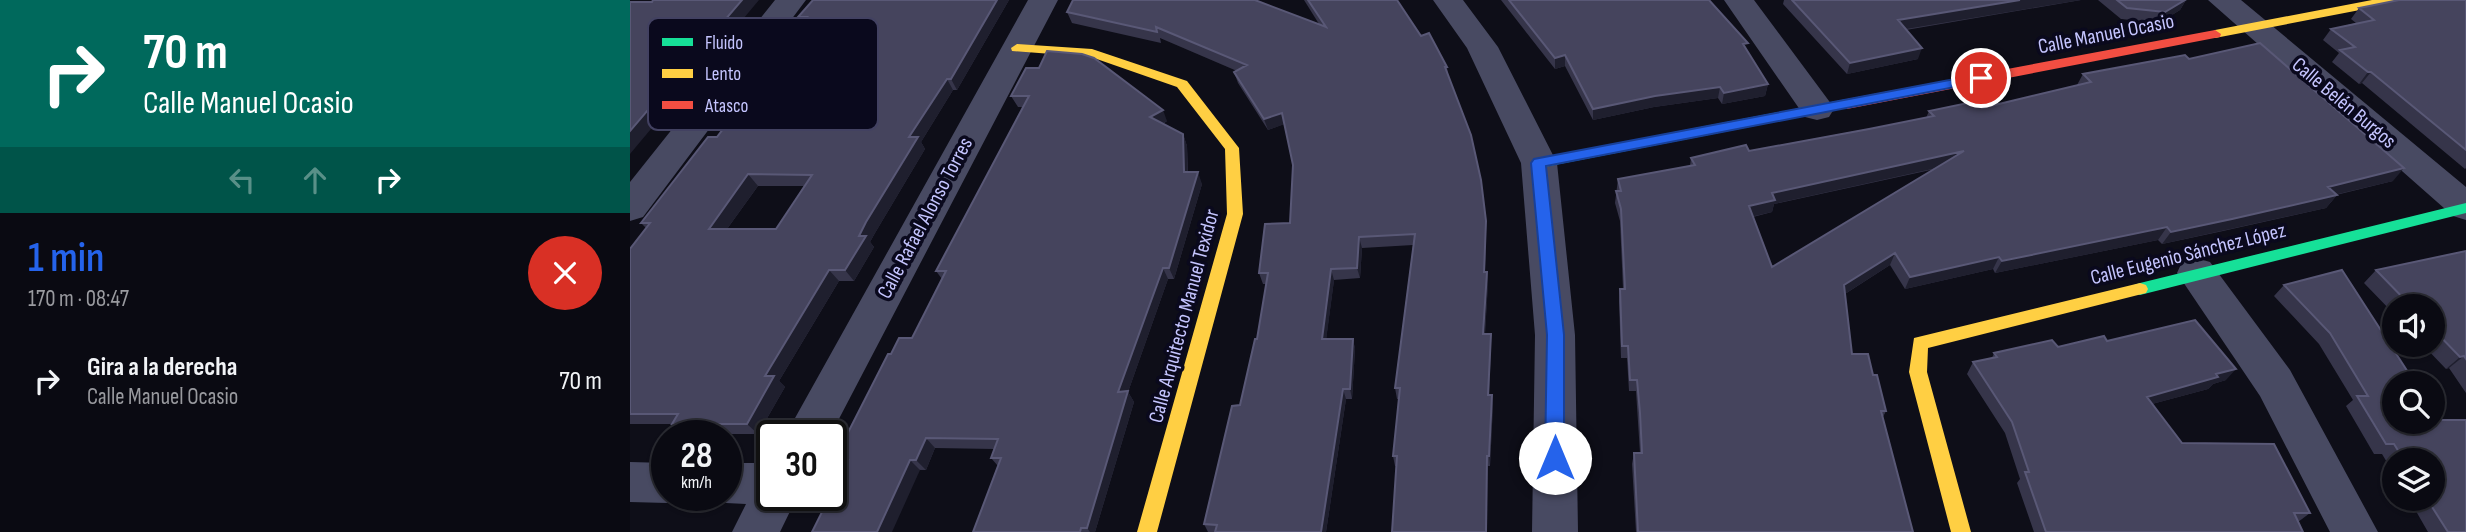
<!DOCTYPE html>
<html lang="es">
<head>
<meta charset="utf-8">
<style>
  :root { --surface:#0a0a12; --page:#181820; --text:#f1f3f6; --muted:#999a9f; --line:#2a2b32; --accent:#2563eb }
  body { margin:0; font-family:"Sofia Sans Condensed",sans-serif; background:var(--page); color:var(--text); height:100vh; display:flex; flex-direction:column; font-size:26px; white-space:nowrap }
  * { box-sizing:border-box; margin:0 }
  p { font-size:23px; color:var(--muted) }
  .icon { flex:none; width:38px; height:38px; fill:none; stroke:currentColor; stroke-width:2; stroke-linecap:round; stroke-linejoin:round }
  .map { position:relative; flex:1; overflow:hidden }
  .drawer { display:flex; flex-direction:column; background:var(--surface); width:630px }
  .drawer>* { flex:none }
  .banner { background:#00695c; color:#fff; overflow:hidden }
  .buttons { position:absolute; left:1752px; top:294px; display:grid; gap:14px }
  .buttons a { display:grid; place-items:center; width:63px; height:63px; border-radius:50%; background:var(--surface); box-shadow:0 2px 5px #0004,0 0 0 2px var(--line); font-size:35px }
  .speed { position:absolute; left:21px; top:420px; display:flex; gap:14px; font-size:35px; font-weight:700; text-align:center }
  .speed>* { display:grid; place-content:center; width:91px; height:91px; border-radius:50%; background:var(--surface); box-shadow:0 2px 5px #0004,0 0 0 2px var(--line); line-height:1 }
  .speed small { font-size:18px; font-weight:400 }
  .speed .limit { border:4px solid #111; border-radius:10px; background:#fff; color:#111 }
  .pin { position:absolute; display:grid; place-items:center; width:60px; height:60px; color:#fff; margin:-30px; border:4px solid #fff; border-radius:50%; box-shadow:0 2px 7px #0007 }
  .me { position:absolute; width:77px; margin:-38px; rotate:0deg; stroke-linejoin:round; filter:drop-shadow(0 0 5px #0008) }
  .turn { display:flex; align-items:center; gap:24px; height:147px; padding:0 28px; font-size:32px }
  .turn .icon { width:91px; height:91px; stroke-width:2.5 }
  .turn b { display:block; font-size:49px; line-height:60px }
  .lanes { display:flex; align-items:center; height:66px; padding:0 28px; background:#0003; justify-content:center; gap:35px; direction:ltr }
  .lanes .off { opacity:.35 }
  .round { display:grid; place-items:center; flex:none; width:74px; height:74px; border-radius:37px; background:var(--page) }
  .headline { display:flex; align-items:center; justify-content:space-between; height:119px; padding:0 28px }
  h1 { font-size:42px; font-weight:600; line-height:52px; color:var(--accent) }
  ul { padding:0; list-style:none }
  li { display:flex; align-items:center; gap:21px; height:98px; padding:0 28px }
  li div { flex:1 }
  li b { display:block; font-size:26px }
  li em { font-style:normal }
  main { display:flex; flex:1; min-height:0 }
  .map>svg:first-child { display:block }
  .lines { fill:none; stroke-linecap:round; stroke-linejoin:round }
  .street { fill:#484a62; fill-rule:evenodd }
  .fast { fill:#16e098; fill-rule:evenodd }
  .slow { fill:#ffcf43; fill-rule:evenodd }
  .jam { fill:#f24e42; fill-rule:evenodd }
  .wall { fill:#36354a; fill-rule:evenodd }
  .shaded-wall { fill:#1f1f2e }
  .building { fill:#45445d; stroke:#595876; stroke-width:2; fill-rule:evenodd }
  .route { fill:#2563eb; stroke:#184099; stroke-width:2 }
  .labels { text-anchor:middle; dominant-baseline:central; stroke-width:7; stroke-linejoin:round; paint-order:stroke }
  .street-label { font-size:21px; fill:#c5c5ff; stroke:#0a091d }
  .key { fill:#0a091d; stroke:#424161; stroke-width:2 }
  .key-label { font-size:19px; fill:#c5c5ff }
</style>
</head>
<body>
<main>
<section class="drawer">
<div class="banner">
<div class="turn"><svg class="icon" aria-label="right" viewBox="0 0 24 24"><path d="M7 20v-9h11M14 6l5 5-5 5"/></svg><div><b>70 m</b>Calle Manuel Ocasio</div></div>
<div class="lanes"><svg class="icon off" aria-label="left" viewBox="0 0 24 24"><path d="M17 20v-9H6M10 6l-5 5 5 5"/></svg><svg class="icon off" aria-label="ahead" viewBox="0 0 24 24"><path d="M12 20V5M6 11l6-6 6 6"/></svg><svg class="icon" aria-label="right" viewBox="0 0 24 24"><path d="M7 20v-9h11M14 6l5 5-5 5"/></svg></div>
</div>
<div class="headline"><div><h1>1 min</h1><p>170 m · 08:47</p></div><a class="round" style="background:#d93025;color:#fff"><svg class="icon" aria-label="close" viewBox="0 0 24 24"><path d="M6 6l12 12M18 6L6 18"/></svg></a></div>
<ul>
<li><svg class="icon" aria-label="right" viewBox="0 0 24 24"><path d="M7 20v-9h11M14 6l5 5-5 5"/></svg><div><b>Gira a la derecha</b><p>Calle Manuel Ocasio</p></div><em>70 m</em></li>
</ul>
</section>
<div class="map">
<svg width="1836" height="532" viewBox="0 0 1836 532">
  <rect width="100%" height="100%" fill="#0e0e18"/>
  <g class="lines">
    <!-- street -->
    <path class="street" d="M 145,0 L 176,0 L 13,217 L 0,221 L 0,182 Z
      M 398,0 L 428,0 L 200,436 L 155,436 Z
      M 803,0 L 833,0 L 868,47 L 927,163 L 945,335 L 948,532 L 902,532 L 905,335 L 891,163 L 837,48 Z
      M 1094,0 L 1124,0 L 1199,101 L 1204,109 L 1199,117 L 1187,120 L 1175,117 Z
      M 1578,0 L 1611,0 L 1836,187 L 1836,220 L 1823,216 Z
      M 1566,258 L 1580,262 L 1660,370 L 1748,532 L 1700,532 L 1630,396 L 1547,273 L 1552,262 Z
      M 0,462 L 37,463 L 37,495 L 54,495 L 53,497 L 37,503 L 0,502 Z
      M 96,463 L 142,463 L 142,495 L 168,495 L 150,532 L 102,532 L 116,504 L 96,503 L 79,495 L 96,495 Z"/>
    <!-- fast -->
    <path class="fast" d="M 1217,99 L 1224,104 L 1222,107 L 909,168 L 902,163 L 909,158 Z
      M 1836,203 L 1836,213 L 1510,295 L 1504,293 L 1502,289 L 1504,285 L 1510,283 Z"/>
    <!-- slow -->
    <path class="slow" d="M 1742,0 L 1767,0 L 1761,4 L 1585,38 L 1579,34 L 1585,30 Z
      M 387,44 L 462,49 L 557,81 L 609,148 L 613,214 L 527,532 L 507,532 L 597,214 L 595,149 L 547,87 L 461,57 L 382,51 L 381,48 Z
      M 1510,283 L 1516,285 L 1518,289 L 1516,293 L 1298,348 L 1297,372 L 1341,532 L 1321,532 L 1279,372 L 1284,338 Z"/>
    <!-- jam -->
    <path class="jam" d="M 1585,30 L 1591,34 L 1590,37 L 1217,109 L 1210,104 L 1217,99 Z"/>
  </g>
  <!-- wall -->
  <path class="wall" d="M 379,0 L 327,90 L 323,90 L 291,142 L 295,149 L 245,233 L 240,242 L 244,247 L 224,281 L 209,281 L 149,381 L 155,387 L 128,434 L 55,434 L 43,424 L 0,424 L 0,249 L 16,228 L 11,223 L 87,137 L 172,23 L 168,17 ZM 128,186 L 174,186 L 146,229 L 97,229 Z
    M 674,0 L 767,0 L 791,36 L 817,67 L 818,76 L 856,232 L 855,272 L 857,272 L 858,283 L 855,334 L 861,344 L 859,395 L 863,405 L 860,466 L 765,466 L 763,456 L 769,399 L 767,399 L 765,388 L 783,245 L 732,248 L 730,278 L 704,280 L 696,339 L 723,339 L 725,349 L 722,399 L 716,399 L 696,532 L 578,532 L 574,524 L 610,405 L 627,339 L 637,284 L 633,284 L 629,273 L 660,223 L 663,165 L 654,124 L 638,130 L 608,83 L 604,72 L 607,71 L 530,38 L 531,43 L 442,23 L 437,12 L 689,24 Z
    M 871,0 L 1079,0 L 1117,50 L 1138,84 L 1135,96 L 1092,104 L 1088,98 L 1024,107 L 963,120 L 935,66 L 925,69 Z
    M 1154,0 L 1451,0 L 1276,30 L 1288,59 L 1217,74 L 1153,4 Z
    M 1468,0 L 1556,0 L 1550,10 L 1529,23 L 1491,19 Z
    M 1836,0 L 1836,168 L 1835,169 L 1732,83 L 1729,84 L 1702,62 L 1709,53 L 1693,40 L 1701,29 L 1726,23 L 1721,19 L 1729,8 Z
    M 1559,59 L 1763,181 L 1706,195 L 1707,195 L 1696,208 L 1593,231 L 1532,244 L 1528,240 L 1365,273 L 1363,269 L 1275,289 L 1260,265 L 1215,294 L 1222,354 L 1243,375 L 1256,411 L 1253,417 L 1283,532 L 1006,532 L 1002,464 L 1004,453 L 1010,453 L 1006,391 L 999,391 L 997,358 L 991,358 L 989,301 L 990,289 L 993,289 L 990,221 L 985,203 L 988,179 L 1060,166 L 1061,158 L 1119,151 L 1296,118 L 1299,111 L 1352,108 L 1447,85 L 1453,74 ZM 1305,169 L 1142,267 L 1123,217 L 1142,212 L 1144,204 Z
    M 396,68 L 537,121 L 533,124 L 553,134 L 557,146 L 558,172 L 572,184 L 544,279 L 538,279 L 498,392 L 504,402 L 465,532 L 343,532 L 368,466 L 361,458 L 364,449 L 305,448 L 296,470 L 214,469 L 204,460 L 261,354 L 282,338 L 312,279 L 306,271 L 393,107 L 388,107 L 381,96 Z
    M 1836,251 L 1836,393 L 1819,368 L 1816,369 L 1793,345 L 1802,345 L 1802,306 L 1764,306 L 1764,314 L 1734,283 L 1746,270 Z
    M 1712,270 L 1785,383 L 1764,383 L 1764,422 L 1802,422 L 1802,410 L 1809,420 L 1836,420 L 1836,532 L 1798,532 L 1779,499 L 1802,499 L 1802,460 L 1764,460 L 1764,474 L 1752,454 L 1744,454 L 1716,406 L 1723,400 L 1689,344 L 1644,296 L 1654,285 Z
    M 1477,341 L 1596,380 L 1583,384 L 1578,389 L 1522,404 L 1552,443 L 1680,513 L 1668,522 L 1673,532 L 1404,532 L 1387,483 L 1390,479 L 1375,433 L 1337,374 L 1343,362 L 1362,358 L 1364,353 L 1428,347 Z"/>
  <!-- shaded-wall -->
  <path class="shaded-wall" d="M 112,0 L 129,0 L 0,154 L 0,131 Z
    M 367,0 L 379,0 L 327,90 L 321,79 Z
    M 1390,0 L 1451,0 L 1264,31 L 1268,20 Z
    M 1556,0 L 1550,10 L 1529,23 L 1535,12 Z
    M 1292,48 L 1288,59 L 1217,74 L 1220,63 Z
    M 935,55 L 935,66 L 925,69 L 925,58 Z
    M 1738,72 L 1741,72 L 1732,83 L 1729,84 Z
    M 317,79 L 323,90 L 291,142 L 295,149 L 245,233 L 240,242 L 244,247 L 224,281 L 215,270 L 229,236 L 279,137 Z
    M 1138,84 L 1135,96 L 1092,104 L 1094,93 Z
    M 1090,87 L 1088,98 L 1024,107 L 963,120 L 963,109 L 1025,96 Z
    M 533,110 L 537,121 L 524,128 L 520,117 Z
    M 652,113 L 655,124 L 638,130 L 634,119 Z
    M 553,134 L 557,146 L 558,184 L 554,172 Z
    M 1334,151 L 1329,163 L 1144,204 L 1142,212 L 1116,218 L 1119,206 L 1142,193 Z
    M 1774,168 L 1763,181 L 1687,199 L 1698,187 Z
    M 568,172 L 572,184 L 544,279 L 539,268 Z
    M 118,174 L 128,186 L 89,240 L 79,229 Z
    M 1707,195 L 1696,208 L 1532,244 L 1541,232 Z
    M 856,221 L 856,232 L 855,283 L 854,272 Z
    M 1537,227 L 1528,240 L 1365,273 L 1372,261 Z
    M 729,237 L 732,248 L 730,278 L 727,268 Z
    M 1265,253 L 1260,265 L 1210,297 L 1214,285 Z
    M 1369,257 L 1363,269 L 1275,289 L 1280,277 Z
    M 533,268 L 538,279 L 498,392 L 504,402 L 465,532 L 460,532 L 457,528 L 488,392 Z
    M 701,269 L 704,280 L 695,349 L 692,339 Z
    M 199,270 L 209,281 L 149,381 L 155,387 L 128,434 L 117,424 L 135,376 Z
    M 857,272 L 858,283 L 854,344 L 853,334 Z
    M 861,334 L 861,344 L 859,405 L 858,395 Z
    M 723,339 L 725,349 L 722,399 L 720,389 Z
    M 1834,356 L 1819,368 L 1816,369 L 1830,357 Z
    M 1606,369 L 1596,380 L 1583,384 L 1578,389 L 1507,408 L 1517,397 L 1586,374 Z
    M 713,389 L 716,399 L 696,532 L 691,532 Z
    M 862,395 L 863,405 L 860,466 L 859,456 Z
    M 296,438 L 305,448 L 296,470 L 286,460 Z
    M 857,456 L 858,466 L 857,532 L 856,532 Z
    M 280,460 L 290,470 L 262,532 L 247,532 Z"/>
  <!-- building -->
  <path class="building" d="M 23,0 L 112,0 L 0,131 L 0,2 L 22,2 Z
    M 183,0 L 367,0 L 321,79 L 317,79 L 279,137 L 288,137 L 236,222 L 229,236 L 236,236 L 215,270 L 199,270 L 135,376 L 144,376 L 117,424 L 42,424 L 48,414 L 0,414 L 0,249 L 20,223 L 11,223 L 78,137 L 87,137 L 177,17 L 168,17 ZM 118,174 L 182,175 L 146,229 L 79,229 Z
    M 443,0 L 625,0 L 696,27 L 678,0 L 767,0 L 791,36 L 799,33 L 817,67 L 815,67 L 841,135 L 851,180 L 856,221 L 854,272 L 857,272 L 853,334 L 861,334 L 858,395 L 862,395 L 859,456 L 857,456 L 856,532 L 762,532 L 767,456 L 763,456 L 770,388 L 765,388 L 785,234 L 729,237 L 727,268 L 701,269 L 692,339 L 723,339 L 720,389 L 713,389 L 691,532 L 585,532 L 587,525 L 574,524 L 602,406 L 610,405 L 625,339 L 627,339 L 638,273 L 629,273 L 635,224 L 660,223 L 663,165 L 652,113 L 634,119 L 604,72 L 617,65 L 526,27 L 527,32 L 437,12 Z
    M 879,0 L 1079,0 L 1118,43 L 1113,44 L 1138,84 L 1094,93 L 1090,87 L 1025,96 L 963,109 L 935,55 L 925,58 Z
    M 1162,0 L 1390,0 L 1268,20 L 1292,48 L 1220,63 Z
    M 1487,0 L 1555,0 L 1535,12 L 1497,8 Z
    M 1769,0 L 1836,0 L 1836,150 L 1741,72 L 1738,72 L 1710,50 L 1725,47 L 1701,29 L 1744,20 L 1729,8 Z
    M 1630,43 L 1774,168 L 1698,187 L 1707,195 L 1602,219 L 1541,232 L 1537,227 L 1372,261 L 1369,257 L 1280,277 L 1265,253 L 1214,285 L 1222,354 L 1238,354 L 1243,375 L 1247,375 L 1256,411 L 1251,411 L 1283,532 L 1008,532 L 1004,453 L 1012,453 L 1010,413 L 1007,380 L 1000,380 L 998,346 L 992,346 L 990,289 L 995,289 L 991,209 L 986,191 L 991,191 L 988,179 L 1065,165 L 1061,158 L 1116,145 L 1119,151 L 1239,129 L 1304,116 L 1299,111 L 1347,101 L 1352,108 L 1461,82 L 1453,74 L 1555,55 L 1559,59 ZM 1334,151 L 1142,267 L 1119,206 L 1145,200 L 1142,193 Z
    M 417,51 L 452,54 L 464,58 L 533,110 L 520,117 L 553,134 L 554,172 L 568,172 L 539,268 L 533,268 L 488,392 L 498,391 L 457,528 L 451,528 L 450,532 L 343,532 L 371,458 L 361,458 L 368,439 L 296,438 L 286,460 L 280,460 L 247,532 L 182,532 L 218,460 L 204,460 L 258,354 L 261,354 L 269,338 L 282,338 L 316,271 L 306,271 L 399,96 L 381,96 L 396,68 L 409,68 Z
    M 1836,251 L 1836,359 L 1834,356 L 1830,357 L 1802,328 L 1802,306 L 1781,306 L 1746,270 Z
    M 1712,270 L 1785,383 L 1764,383 L 1764,422 L 1802,422 L 1802,410 L 1809,420 L 1836,420 L 1836,532 L 1818,532 L 1797,499 L 1802,499 L 1802,460 L 1774,460 L 1764,444 L 1756,444 L 1727,396 L 1738,396 L 1700,333 L 1654,285 Z
    M 1565,320 L 1606,369 L 1586,374 L 1588,377 L 1517,397 L 1552,443 L 1644,444 L 1680,513 L 1664,513 L 1673,532 L 1416,532 L 1395,472 L 1399,472 L 1382,422 L 1343,362 L 1367,357 L 1364,353 L 1422,340 L 1428,347 L 1474,336 L 1477,341 Z"/>
  <!-- route -->
  <path class="route" d="M 1351,74 L 1356,75 L 1356,81 L 916,166 L 934,335 L 934,458 L 931,464 L 925,467 L 918,464 L 915,458 L 917,335 L 901,163 L 904,159 Z"/>
  <g class="labels">
    <!-- street labels -->
    <g class="street-label">
      <text transform="translate(1476 34) rotate(-11)">Calle Manuel Ocasio</text>
      <text transform="translate(1714 103) rotate(40)">Calle Belén Burgos</text>
      <text transform="translate(295 218) rotate(-62)">Calle Rafael Alonso Torres</text>
      <text transform="translate(1558 254) rotate(-14)">Calle Eugenio Sánchez López</text>
      <text transform="translate(554 316) rotate(-75)">Calle Arquitecto Manuel Texidor</text>
    </g>
  </g>
  <!-- legend -->
  <rect x="18" y="18" width="230" height="112" rx="10" class="key"/>
  <rect x="32" y="38" width="31" height="8" fill="#16e098"/>
  <rect x="32" y="69" width="31" height="9" fill="#ffcf43"/>
  <rect x="32" y="101" width="31" height="8" fill="#f24e42"/>
  <g class="key-label">
    <text x="75" y="49">Fluido</text>
    <text x="75" y="80">Lento</text>
    <text x="75" y="112">Atasco</text>
  </g>
</svg>
<div class="buttons">
<a><svg class="icon" aria-label="sound" viewBox="0 0 24 24"><path d="M4 9h4l5-4v14l-5-4H4zM17 9q2 3 0 6"/></svg></a>
<a><svg class="icon" aria-label="search" viewBox="0 0 24 24"><circle cx="10" cy="10" r="6"/><path d="M15 15l6 6"/></svg></a>
<a><svg class="icon" aria-label="layers" viewBox="0 0 24 24"><path d="M12 4l9 5-9 5-9-5zM3 14l9 5 9-5"/></svg></a>
</div>
<div class="speed"><div>28<small>km/h</small></div><div class="limit">30</div></div>
<div class="pin" style="left:1351px;top:78px;background:#d93025"><svg class="icon" aria-label="arrive" viewBox="0 0 24 24"><path d="M6 21V4h12l-3 4 3 4H6"/></svg></div>
<svg class="me" style="left:925px;top:458px" viewBox="-20 -20 40 40"><circle r="19" fill="#fff"/><path d="M0-13L10 11 0 6-10 11z" fill="#2563eb"/></svg>
</div>
</main>
</body>
</html>
